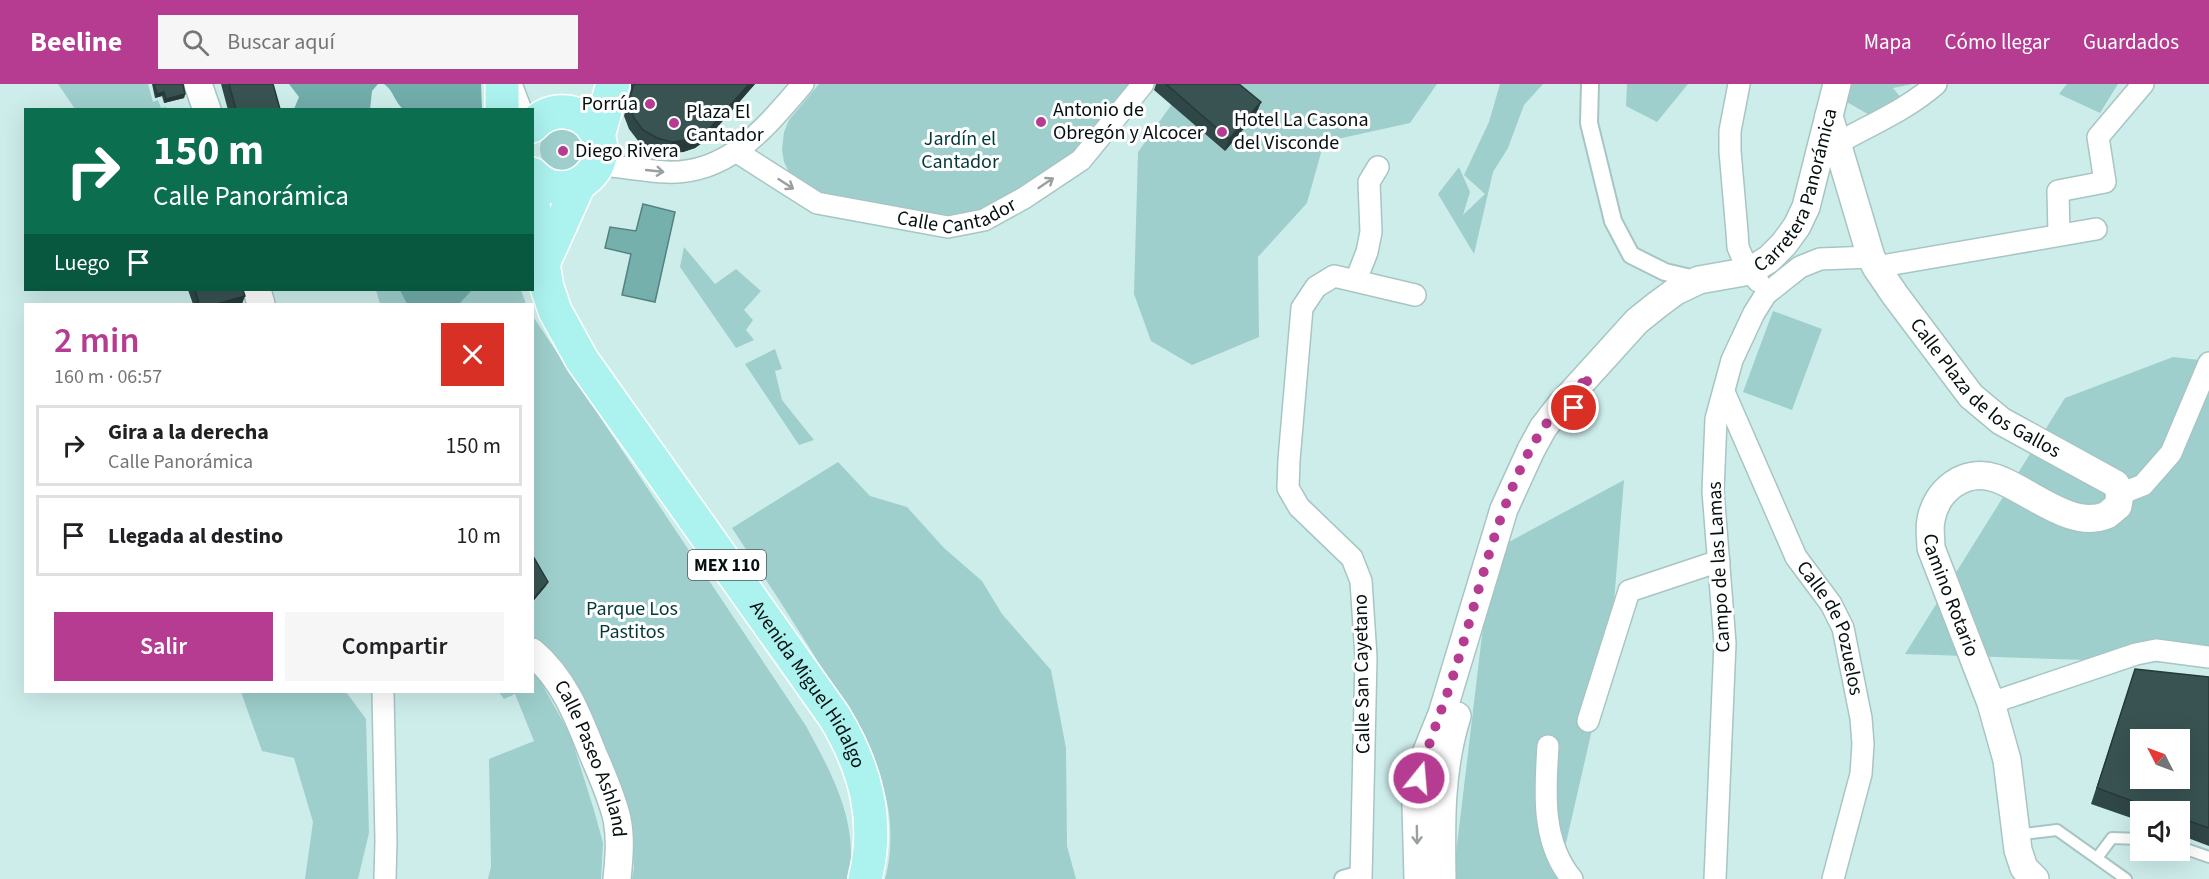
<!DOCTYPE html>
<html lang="es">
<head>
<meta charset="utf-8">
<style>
  :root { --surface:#fff; --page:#f6f6f6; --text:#202124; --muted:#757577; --line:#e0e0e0; --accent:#b53c91 }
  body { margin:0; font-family:"Source Sans 3",sans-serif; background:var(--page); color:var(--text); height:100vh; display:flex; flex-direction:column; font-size:22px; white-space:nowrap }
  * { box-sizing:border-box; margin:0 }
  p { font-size:20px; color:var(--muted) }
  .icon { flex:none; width:33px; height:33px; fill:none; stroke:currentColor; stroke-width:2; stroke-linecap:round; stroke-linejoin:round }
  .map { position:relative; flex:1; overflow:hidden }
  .drawer { position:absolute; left:24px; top:219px; width:510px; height:390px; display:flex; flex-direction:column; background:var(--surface); border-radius:0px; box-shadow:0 6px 24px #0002 }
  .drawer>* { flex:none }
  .guide { position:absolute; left:24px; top:24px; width:510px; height:183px; border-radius:0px; box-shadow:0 6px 24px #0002; background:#0b6e4f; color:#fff; overflow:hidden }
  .needle { width:39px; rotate:312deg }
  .controls { position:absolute; left:2130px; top:645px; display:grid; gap:12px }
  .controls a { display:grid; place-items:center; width:60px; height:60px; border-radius:0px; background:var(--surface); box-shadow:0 6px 24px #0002; font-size:30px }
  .pin { position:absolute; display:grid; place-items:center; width:51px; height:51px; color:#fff; margin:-26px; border:3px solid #fff; border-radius:50%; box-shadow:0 2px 6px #0007 }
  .me { position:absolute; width:66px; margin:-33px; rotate:17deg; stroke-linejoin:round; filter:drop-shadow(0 0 4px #0008) }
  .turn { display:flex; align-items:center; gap:21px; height:126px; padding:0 30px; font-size:27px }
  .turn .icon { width:78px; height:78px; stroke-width:2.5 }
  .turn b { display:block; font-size:42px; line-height:51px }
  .then { display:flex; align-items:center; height:57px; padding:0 30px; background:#0003; gap:12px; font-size:22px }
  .round { display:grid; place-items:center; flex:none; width:63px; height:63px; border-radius:0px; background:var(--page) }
  .headline { display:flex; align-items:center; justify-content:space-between; height:102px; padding:0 30px }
  h1 { font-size:36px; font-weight:600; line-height:45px; color:var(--accent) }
  .action { display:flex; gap:12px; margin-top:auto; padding:12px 30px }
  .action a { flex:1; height:69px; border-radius:0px; background:var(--accent); color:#fff; font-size:24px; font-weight:600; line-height:69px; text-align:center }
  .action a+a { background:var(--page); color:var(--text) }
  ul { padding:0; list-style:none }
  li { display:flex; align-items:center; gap:18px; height:81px; margin:0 12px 9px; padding:0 18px; border:3px solid var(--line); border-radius:0px }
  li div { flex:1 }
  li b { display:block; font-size:22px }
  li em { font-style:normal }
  header { display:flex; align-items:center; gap:36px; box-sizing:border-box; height:84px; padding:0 30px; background:var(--accent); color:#fff }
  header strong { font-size:28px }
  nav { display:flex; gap:33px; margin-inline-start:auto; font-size:21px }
  .search { width:420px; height:54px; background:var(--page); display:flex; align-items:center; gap:15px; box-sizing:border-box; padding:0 21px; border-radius:0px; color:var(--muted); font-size:22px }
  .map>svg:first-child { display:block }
  .green { fill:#9ecfcc }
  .forest { fill:#71adaa }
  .water { fill:#75b0ad; stroke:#54807e; stroke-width:1.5 }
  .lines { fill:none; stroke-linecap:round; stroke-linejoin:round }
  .service-casing { stroke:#a7c5c3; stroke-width:14 }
  .pedestrian-casing { stroke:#a7c5c3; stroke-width:20 }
  .minor-casing { stroke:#a7c5c3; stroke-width:24 }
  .tertiary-casing { stroke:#a7c5c3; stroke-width:30 }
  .primary-casing { stroke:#fff; stroke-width:36 }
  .service { stroke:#fff; stroke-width:10 }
  .pedestrian { stroke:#fff; stroke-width:16 }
  .minor { stroke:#fff; stroke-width:21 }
  .tertiary { stroke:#fff; stroke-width:27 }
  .primary { stroke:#acf2ef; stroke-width:33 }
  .wall { fill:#304747 }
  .shaded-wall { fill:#273a39 }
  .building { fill:#385352; stroke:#273a39; stroke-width:1.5; fill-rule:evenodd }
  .oneway { stroke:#9b9f9f }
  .route { stroke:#b53c91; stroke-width:10; stroke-dasharray:0 18 }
  .poi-dot { fill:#b53c91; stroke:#fff; stroke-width:2 }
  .labels { text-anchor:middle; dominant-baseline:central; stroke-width:6; stroke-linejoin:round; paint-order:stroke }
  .shield { fill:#fff; stroke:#515858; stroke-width:1.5 }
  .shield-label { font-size:18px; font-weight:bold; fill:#061010 }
  .poi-label { font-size:20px; fill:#061010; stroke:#fff; text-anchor:start }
  .park-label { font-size:20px; fill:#003938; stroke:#fff }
  .street-label { font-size:20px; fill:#061010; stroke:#fff }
</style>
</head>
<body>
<header>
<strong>Beeline</strong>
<div class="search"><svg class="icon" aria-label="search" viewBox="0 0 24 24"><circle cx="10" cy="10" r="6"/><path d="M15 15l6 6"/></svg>Buscar aquí</div>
<nav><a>Mapa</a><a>Cómo llegar</a><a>Guardados</a></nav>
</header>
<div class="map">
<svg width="2209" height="795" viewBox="0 0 2209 795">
  <rect width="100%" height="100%" fill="#cdedeb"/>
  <!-- green -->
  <path class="green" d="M 58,0 L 148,0 L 153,18 L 158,16 L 161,24 L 166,23 L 167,25 L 75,25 Z
    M 819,0 L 1137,0 L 1086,62 L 990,127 L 959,135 L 822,114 L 790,90 L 784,78 L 782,66 L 784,48 L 789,36 Z
    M 1186,0 L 1437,0 L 1410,39 L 1324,58 L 1307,119 L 1258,173 L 1259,253 L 1192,281 L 1151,257 L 1134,210 L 1138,68 Z
    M 1500,0 L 1543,0 L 1524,21 L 1508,64 L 1493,88 L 1474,170 L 1438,110 L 1459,83 L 1470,108 L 1463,131 L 1485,110 L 1464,91 L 1489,38 Z
    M 1627,0 L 1688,0 L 1657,38 L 1626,22 Z
    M 1848,0 L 1912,0 L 1893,4 L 1902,15 L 1873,33 L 1845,17 Z
    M 2067,0 L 2118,0 L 2100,29 L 2059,10 Z
    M540 65a21 21 0 1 1 42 0a21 21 0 1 1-42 0Z
    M 684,163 L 715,200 L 736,185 L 761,207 L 744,226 L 753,236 L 746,246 L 754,256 L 736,264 L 680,183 Z
    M 376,206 L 521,206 L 526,220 L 380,220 Z
    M 1773,227 L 1822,245 L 1792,326 L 1743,308 Z
    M 532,231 L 806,642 C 827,681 850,721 851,767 C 852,776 849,786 848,795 L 632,795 L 634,783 L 632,763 L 533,561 L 533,519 L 546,502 L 532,478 Z
    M 775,265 L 782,285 L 775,287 L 782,316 L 814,356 L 799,361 L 745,280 Z
    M 2173,273 L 2209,277 L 2209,580 L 1905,570 L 2065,314 Z
    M 838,378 L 870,412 L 907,423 L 944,464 L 982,497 L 1002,530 L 1051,586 L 1066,664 L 1067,762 L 1076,795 L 885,795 C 892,771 892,738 886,714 C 874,670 849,629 826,591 C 796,541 764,493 732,444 Z
    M 1624,396 L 1610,567 L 1561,781 L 1561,795 L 1453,795 L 1492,467 Z
    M 533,589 L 539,595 L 570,650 L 594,726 L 603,759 L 601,795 L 488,795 L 491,783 L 489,675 L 534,657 L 515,610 L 504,615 L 499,608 L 532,608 Z
    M 241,608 L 346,608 L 366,635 L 369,749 L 358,795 L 305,795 L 313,738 L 294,674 L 262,667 Z"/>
  <!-- forest -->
  <path class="forest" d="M 289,0 L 378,0 L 372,7 L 370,26 L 294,25 L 299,13 Z
    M 384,0 L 481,0 L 482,25 L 403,25 C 394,17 394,7 384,0 Z
    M 400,206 L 472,206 L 459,220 L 407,220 Z"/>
  <!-- water -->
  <path class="water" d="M 643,120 L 675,128 L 655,218 L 622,211 L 631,170 L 605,164 L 610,143 L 636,147 Z"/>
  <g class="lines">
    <defs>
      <path id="service" d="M 2016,751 L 2057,746 L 2126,795
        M 2180,763 L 2209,773
        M 2097,774 L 2112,754 L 2140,755"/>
      <path id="pedestrian" d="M 1590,0 L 1589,39 L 1613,137 L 1631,171 L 1665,188 L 1699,196
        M 1343,795 L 1361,790"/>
      <g id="minor">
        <path d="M 511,0 L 521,26"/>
        <path d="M 1739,0 L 1730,47 L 1730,67 L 1737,148 L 1738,163 L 1743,175 L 1758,197"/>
        <path d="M 1838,59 C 1870,41 1908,25 1936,0"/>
        <path id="s1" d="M 737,68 L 817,119 L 948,143 L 984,136 L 1024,114 L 1081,76 L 1143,0"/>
        <path d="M 597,81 C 620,82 643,87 666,88 C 728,91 766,43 803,0"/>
        <path d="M 2059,150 L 2058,107 L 2105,98 L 2098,53 L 2143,0"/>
        <path d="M 1876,183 L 2096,145"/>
        <path d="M 1356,196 L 1367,168 L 1371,148 L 1369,98 L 1378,83"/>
        <path id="s2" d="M 1724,308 L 1796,473 L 1831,520 L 1843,544 L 1861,634 L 1863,660 L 1861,690 L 1833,795"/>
        <path d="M 2120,410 L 2143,401 L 2171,369 L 2209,279"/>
        <path d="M 383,608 L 386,757 L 385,795"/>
        <path d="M 1991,619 L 2136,570 L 2156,566 L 2209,573"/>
        <path d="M 1588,637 L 1629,507 L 1719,477"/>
        <path d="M 1548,662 C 1545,707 1541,758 1572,795"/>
        <path d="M 1361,795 L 1366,573 L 1361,497 L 1352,474 L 1299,423 L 1288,404 L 1289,376 L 1302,224 L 1316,203 L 1334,192 L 1415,211"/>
        <path d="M 1715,795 L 1725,559 L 1713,407 L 1716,335 L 1732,276 L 1754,229 L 1766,210 L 1800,183 L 1820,175 L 1871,173"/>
      </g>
      <g id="tertiary">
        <path d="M 198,0 L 207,26"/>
        <path id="s3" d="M 1829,32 L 1871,173 L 1876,183 L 1895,211 L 1971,312 L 2001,337 L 2116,400 L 2120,410 L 2118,422 C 2114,425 2110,429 2107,431 C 2071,447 2027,404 1995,394 C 1965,384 1936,406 1931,436 C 1929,445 1931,455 1931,464 L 1991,619 L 2007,676 L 2018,766 L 2024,784 L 2035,795"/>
        <path d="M 257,206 L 261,220"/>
        <path id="s4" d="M 532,568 C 564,595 578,632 593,670 C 602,691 612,713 617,735 C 621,755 619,775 617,795"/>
        <path id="s5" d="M 1418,795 L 1416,721 L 1419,694 L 1427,667 L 1442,630 L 1504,425 L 1531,366 L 1543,344 L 1560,322 L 1637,237 L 1657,221 L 1676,207 L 1699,196 L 1750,187 L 1769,175 L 1784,160 L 1797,142 L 1806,123 L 1837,0"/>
        <path d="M 1442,795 C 1441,739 1440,686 1457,632"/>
      </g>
      <g id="primary">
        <path d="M 502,26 L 502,0"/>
        <path d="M 532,42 C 541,32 553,27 566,28 C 575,29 584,33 590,40 C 624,77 569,129 532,90"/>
        <path d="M 598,52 L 613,0"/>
        <path id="s6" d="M 532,114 L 547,203 L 555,227 L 582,276 L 834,632 C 865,683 880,736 865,795"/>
        <path d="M 543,180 L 579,100"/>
      </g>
    </defs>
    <!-- service casing -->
    <use href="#service" class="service-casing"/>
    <!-- pedestrian casing -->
    <use href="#pedestrian" class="pedestrian-casing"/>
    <!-- minor casing -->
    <use href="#minor" class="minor-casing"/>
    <!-- tertiary casing -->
    <use href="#tertiary" class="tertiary-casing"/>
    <!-- primary casing -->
    <use href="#primary" class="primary-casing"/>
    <!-- service -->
    <use href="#service" class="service"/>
    <!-- pedestrian -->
    <use href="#pedestrian" class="pedestrian"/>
    <!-- minor -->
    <use href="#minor" class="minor"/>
    <!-- tertiary -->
    <use href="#tertiary" class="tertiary"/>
    <!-- primary -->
    <use href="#primary" class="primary"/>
  </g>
  <!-- wall -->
  <path class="wall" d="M 152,0 L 183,0 L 185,10 L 184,14 L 164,19 L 162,12 L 155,14 Z
    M 221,0 L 273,0 L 280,26 L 228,26 Z
    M 631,0 L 755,0 L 706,56 L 695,64 L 683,68 L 667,69 L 652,66 L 639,58 L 629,45 L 624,32 L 631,5 Z
    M 1156,0 L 1239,0 L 1261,18 L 1256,30 L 1225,67 L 1154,6 Z
    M 188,206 L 243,206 L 242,220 L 193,220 Z
    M 2135,585 L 2209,593 L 2209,762 L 2180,751 L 2180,728 L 2140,728 L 2140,737 L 2091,720 Z"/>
  <!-- shaded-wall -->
  <path class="shaded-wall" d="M 749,0 L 755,0 L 706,56 L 695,64 L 683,68 L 667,69 L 672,58 Z
    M 164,8 L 162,12 L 155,14 L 157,10 Z
    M 185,10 L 184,14 L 164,19 L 166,15 Z
    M 1261,18 L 1256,30 L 1225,67 L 1229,55 Z
    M 245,212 L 242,220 L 217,220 Z
    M 548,498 L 546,502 L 532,519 L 532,516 Z"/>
  <!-- building -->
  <path class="building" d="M 154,0 L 183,0 L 185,10 L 166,15 L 164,8 L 157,10 Z
    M 229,0 L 273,0 L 280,25 L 236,26 Z
    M 634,0 L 749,0 L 710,44 L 699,52 L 687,56 L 672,58 L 657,54 L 643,46 L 634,34 L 628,20 Z
    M 1166,0 L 1239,0 L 1261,18 L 1229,55 Z
    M 195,206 L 243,206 L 245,212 L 217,220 L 199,220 Z
    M 532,463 L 533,472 L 548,498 L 532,516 Z
    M 2135,585 L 2209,593 L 2209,744 L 2180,734 L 2180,728 L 2162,728 L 2097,704 ZM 2140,656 L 2180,656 L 2180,694 L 2140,694 Z"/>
  <!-- one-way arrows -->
  <defs><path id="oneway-shaft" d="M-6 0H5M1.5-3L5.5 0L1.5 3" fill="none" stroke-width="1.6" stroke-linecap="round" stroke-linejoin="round" transform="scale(1.5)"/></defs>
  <g class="oneway">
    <use href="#oneway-shaft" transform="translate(655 87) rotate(6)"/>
    <use href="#oneway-shaft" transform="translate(1046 99) rotate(-34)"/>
    <use href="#oneway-shaft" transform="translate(786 100) rotate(33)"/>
    <use href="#oneway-shaft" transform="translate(1417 751) rotate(89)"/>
  </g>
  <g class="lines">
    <!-- route -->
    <path class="route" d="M 1419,694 C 1430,653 1447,614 1459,573 C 1481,502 1502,404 1544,343 C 1557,324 1574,308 1590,291 L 1574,324"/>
  </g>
  <!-- markers -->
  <g class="poi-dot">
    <circle cx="650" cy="20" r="6"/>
    <circle cx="1041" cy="38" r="6"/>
    <circle cx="674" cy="39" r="6"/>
    <circle cx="1222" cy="48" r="6"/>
    <circle cx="563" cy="67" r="6"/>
  </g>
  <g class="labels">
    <!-- shield labels -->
    <rect class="shield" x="688" y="466" width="78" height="30" rx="4.5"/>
    <g class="shield-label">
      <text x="727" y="481">MEX 110</text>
    </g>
    <!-- poi labels -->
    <g class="poi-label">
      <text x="638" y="20" text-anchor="end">Porrúa</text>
      <text x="1053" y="26">Antonio de<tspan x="1053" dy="23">Obregón y Alcocer</tspan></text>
      <text x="686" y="28">Plaza El<tspan x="686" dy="23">Cantador</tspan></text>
      <text x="1234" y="36">Hotel La Casona<tspan x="1234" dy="23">del Visconde</tspan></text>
      <text x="575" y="67">Diego Rivera</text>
    </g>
    <!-- park labels -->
    <g class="park-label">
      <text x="960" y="55">Jardín el<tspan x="960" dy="23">Cantador</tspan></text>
      <text x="632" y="525">Parque Los<tspan x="632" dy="23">Pastitos</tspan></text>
    </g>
    <!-- street labels -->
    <g class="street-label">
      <text stroke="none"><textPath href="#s5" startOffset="840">Carretera Panorámica</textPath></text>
      <text stroke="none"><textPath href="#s1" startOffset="238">Calle Cantador</textPath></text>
      <text stroke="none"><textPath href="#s3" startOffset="324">Calle Plaza de los Gallos</textPath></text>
      <text transform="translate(1719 483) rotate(-93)">Campo de las Lamas</text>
      <text stroke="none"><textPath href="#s3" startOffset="813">Camino Rotario</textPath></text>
      <text stroke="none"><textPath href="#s2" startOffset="261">Calle de Pozuelos</textPath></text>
      <text transform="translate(1362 590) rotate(-91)">Calle San Cayetano</text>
      <text stroke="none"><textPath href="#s6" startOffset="567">Avenida Miguel Hidalgo</textPath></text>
      <text stroke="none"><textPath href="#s4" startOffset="124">Calle Paseo Ashland</textPath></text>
    </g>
  </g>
</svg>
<div class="controls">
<a><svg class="needle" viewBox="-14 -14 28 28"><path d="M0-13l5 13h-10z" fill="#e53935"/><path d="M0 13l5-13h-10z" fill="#757577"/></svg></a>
<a><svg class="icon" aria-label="sound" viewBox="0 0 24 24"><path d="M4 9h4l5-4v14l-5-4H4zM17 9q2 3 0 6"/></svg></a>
</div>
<div class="pin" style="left:1574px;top:324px;background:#d93025"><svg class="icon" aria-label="arrive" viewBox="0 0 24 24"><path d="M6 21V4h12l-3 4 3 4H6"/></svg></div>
<svg class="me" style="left:1419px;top:694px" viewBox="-20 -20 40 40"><circle r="17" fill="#b53c91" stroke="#fff" stroke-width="3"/><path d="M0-11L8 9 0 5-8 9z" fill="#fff"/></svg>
<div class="guide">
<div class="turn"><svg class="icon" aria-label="right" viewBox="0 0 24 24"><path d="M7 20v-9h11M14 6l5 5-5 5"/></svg><div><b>150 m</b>Calle Panorámica</div></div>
<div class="then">Luego<svg class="icon" aria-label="arrive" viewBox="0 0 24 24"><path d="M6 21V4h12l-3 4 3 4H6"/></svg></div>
</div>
<section class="drawer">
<div class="headline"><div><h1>2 min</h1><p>160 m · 06:57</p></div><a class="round" style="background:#d93025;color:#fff"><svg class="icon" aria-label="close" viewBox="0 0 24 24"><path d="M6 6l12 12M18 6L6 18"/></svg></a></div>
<ul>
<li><svg class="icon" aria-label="right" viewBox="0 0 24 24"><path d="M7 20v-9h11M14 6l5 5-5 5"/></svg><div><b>Gira a la derecha</b><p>Calle Panorámica</p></div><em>150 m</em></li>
<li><svg class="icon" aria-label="arrive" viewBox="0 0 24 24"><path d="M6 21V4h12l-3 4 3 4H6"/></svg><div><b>Llegada al destino</b></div><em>10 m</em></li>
</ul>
<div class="action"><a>Salir</a><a>Compartir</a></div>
</section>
</div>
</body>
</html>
